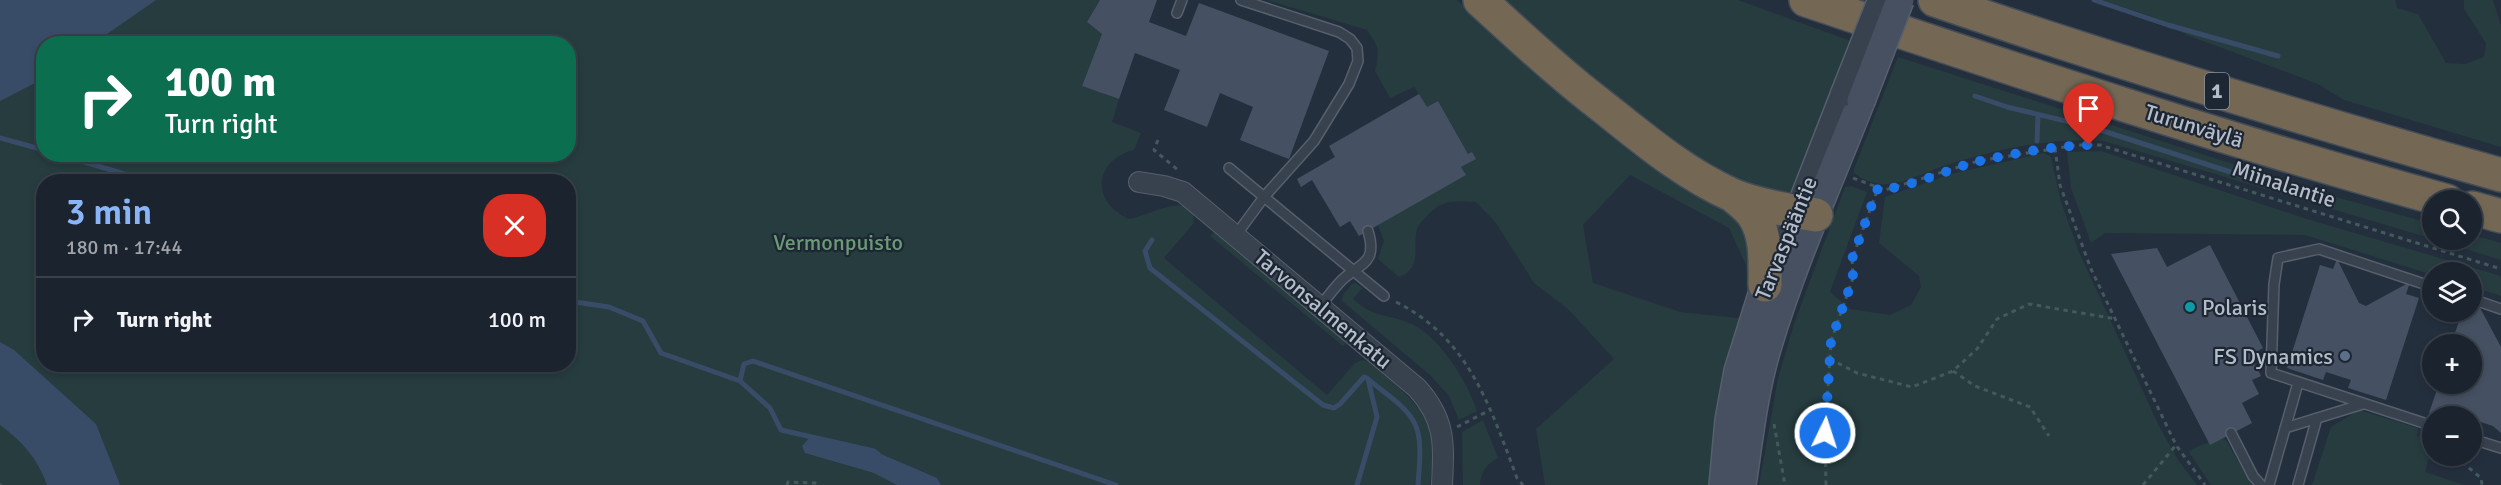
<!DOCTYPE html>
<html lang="en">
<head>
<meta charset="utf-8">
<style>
  :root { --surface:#1b232e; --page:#242b36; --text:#f1f3f6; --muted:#a0a4aa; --line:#39404a; --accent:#8ab4f8 }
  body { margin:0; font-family:Signika,sans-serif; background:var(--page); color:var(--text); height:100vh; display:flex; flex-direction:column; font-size:22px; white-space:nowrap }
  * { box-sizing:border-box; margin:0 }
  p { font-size:20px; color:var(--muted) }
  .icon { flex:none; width:33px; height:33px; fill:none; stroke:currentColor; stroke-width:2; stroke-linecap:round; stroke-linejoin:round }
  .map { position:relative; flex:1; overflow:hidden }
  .details { position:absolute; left:36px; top:174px; width:540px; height:198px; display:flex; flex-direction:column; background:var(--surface); border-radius:24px; box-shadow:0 3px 9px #0003,0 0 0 2px var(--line) }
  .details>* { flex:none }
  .banner { position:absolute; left:36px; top:36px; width:540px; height:126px; border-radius:24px; box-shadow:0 3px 9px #0003,0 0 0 2px var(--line); background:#0b6e4f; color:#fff; overflow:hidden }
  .fabs { position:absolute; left:2422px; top:190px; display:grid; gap:12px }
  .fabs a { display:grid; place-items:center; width:60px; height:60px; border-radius:50%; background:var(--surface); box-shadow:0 3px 9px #0003,0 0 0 2px var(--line); font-size:30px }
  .pin { position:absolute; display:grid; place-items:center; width:51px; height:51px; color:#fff; margin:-62px -26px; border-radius:50% 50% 50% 0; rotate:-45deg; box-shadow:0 0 6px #0007 }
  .pin .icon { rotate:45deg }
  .me { position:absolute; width:66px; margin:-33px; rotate:4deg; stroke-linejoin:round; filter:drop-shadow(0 0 4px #0008) }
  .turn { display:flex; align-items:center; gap:21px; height:126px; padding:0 30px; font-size:27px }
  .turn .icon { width:78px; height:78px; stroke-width:2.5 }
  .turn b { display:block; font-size:42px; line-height:51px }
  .round { display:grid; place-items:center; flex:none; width:63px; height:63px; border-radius:24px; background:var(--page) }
  .head { display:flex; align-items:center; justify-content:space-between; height:102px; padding:0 30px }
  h1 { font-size:36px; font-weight:600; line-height:45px; color:var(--accent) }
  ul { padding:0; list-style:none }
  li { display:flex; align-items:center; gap:18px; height:84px; padding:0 30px; border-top:2px solid var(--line) }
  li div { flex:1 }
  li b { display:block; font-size:22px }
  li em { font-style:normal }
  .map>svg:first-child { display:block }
  .green { fill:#263c3f; fill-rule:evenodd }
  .water { fill:#394c67 }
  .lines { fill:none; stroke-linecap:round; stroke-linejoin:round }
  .stream { stroke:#394c67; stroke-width:5 }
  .building { fill:#455162 }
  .service-casing { stroke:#565f6c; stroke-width:12 }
  .minor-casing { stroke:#565f6c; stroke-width:22 }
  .tertiary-casing { stroke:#565f6c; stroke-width:27 }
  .secondary-casing { stroke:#565f6c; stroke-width:30 }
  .motorway-casing { stroke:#434c59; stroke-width:36 }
  .path { stroke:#44595c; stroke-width:3; stroke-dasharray:4.5 4.5; stroke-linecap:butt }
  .service { stroke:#38414e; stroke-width:9 }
  .minor { stroke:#38414e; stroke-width:20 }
  .tertiary { stroke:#38414e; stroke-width:24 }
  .secondary { stroke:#465061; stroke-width:27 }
  .motorway { stroke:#746855; stroke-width:33 }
  .tertiary-bridge-casing { stroke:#565f6c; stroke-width:27; stroke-linecap:butt }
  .secondary-bridge-casing { stroke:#565f6c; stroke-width:30; stroke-linecap:butt }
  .tertiary-bridge { stroke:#38414e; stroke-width:24 }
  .secondary-bridge { stroke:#465061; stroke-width:27 }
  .route { stroke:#1a73e8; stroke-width:10; stroke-dasharray:0 18 }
  .culture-dot { fill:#0f9aa8; stroke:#1d2633; stroke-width:2 }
  .service-dot { fill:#5c6f8a; stroke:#1d2633; stroke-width:2 }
  .labels { text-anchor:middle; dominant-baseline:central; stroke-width:4.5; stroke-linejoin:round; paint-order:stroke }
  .shield { fill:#1d2633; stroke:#878f9c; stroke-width:1.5 }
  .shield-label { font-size:21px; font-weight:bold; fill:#b4bcc9 }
  .street-label { font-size:22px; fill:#b4bcc9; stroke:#1d2633 }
  .park-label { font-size:22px; fill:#6b9a76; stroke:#1d2633 }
  .poi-label { font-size:22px; fill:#b4bcc9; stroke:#1d2633; text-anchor:start }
</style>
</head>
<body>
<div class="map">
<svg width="2501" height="485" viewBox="0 0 2501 485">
  <rect width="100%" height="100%" fill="#242f3e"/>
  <!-- green -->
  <path class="green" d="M 68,0 L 1100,0 L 1087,22 L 1102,34 L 1082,86 L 1119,99 L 1112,122 L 1141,133 L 1134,150 C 1093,160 1091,203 1129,219 C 1145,217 1200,186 1193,224 L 1164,258 L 1327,395 L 1355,363 L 1362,360 L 1369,362 C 1397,387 1435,411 1434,452 C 1433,463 1431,474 1430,485 L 0,485 L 0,30 ZM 44,44 L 568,44 L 568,154 L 44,154 ZM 44,182 L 568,182 L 568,364 L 44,364 Z
    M 1267,0 L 1457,0 L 1594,123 L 1644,161 L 1683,188 L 1724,208 L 1745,227 L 1754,276 L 1747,301 L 1746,265 L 1729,228 L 1630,175 L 1583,225 L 1593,283 L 1680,312 L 1738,318 L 1746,311 L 1713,485 L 1545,485 L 1536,429 L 1614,359 L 1568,309 L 1534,283 L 1496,223 L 1476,202 C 1453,200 1440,200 1425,218 C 1422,221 1418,225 1417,229 C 1412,248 1423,268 1399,277 L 1378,259 L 1384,241 L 1378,225 L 1465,175 L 1461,167 L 1475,159 L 1468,154 L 1438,101 L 1427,107 L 1414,87 L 1390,98 L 1375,71 C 1380,52 1379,46 1367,30 Z
    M 1492,0 L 1738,0 L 1851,41 L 1791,205 L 1697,165 Z
    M 2102,0 L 2395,0 L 2397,8 L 2418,14 L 2446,63 L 2465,64 L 2484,57 L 2486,43 L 2464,9 L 2464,0 L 2493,0 L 2501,26 L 2501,147 L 2344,100 L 2318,84 L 2187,35 L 2151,16 Z
    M 1898,57 L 2343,199 L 2433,224 L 2433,239 L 2104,141 C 2053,137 1998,149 1950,164 C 1932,169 1906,183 1888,184 C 1876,185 1863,180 1854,173 L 1854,169 Z
    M 2101,151 L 2307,219 L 2501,276 L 2501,296 L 2472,287 L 2472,273 L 2433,273 L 2433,275 L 2305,235 L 2105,233 L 2091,243 L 2071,188 L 2067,152 Z
    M 2044,153 L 2051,157 L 2061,202 L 2079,252 L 2159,426 L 2178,460 L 2197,485 L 1759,485 L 1778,378 L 1794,324 L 1845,187 L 1851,186 L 1867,192 L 1830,292 L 1850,309 L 1890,315 L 1911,305 L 1921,287 L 1919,276 L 1879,243 L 1885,197 L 1951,174 Z
    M 1213,233 L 1218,233 L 1343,337 L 1345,344 L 1343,346 L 1210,236 Z
    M 2472,235 L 2501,243 L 2501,260 L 2436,240 L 2472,240 Z
    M 1356,283 L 1362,288 L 1353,299 C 1374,318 1383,313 1407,322 C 1437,332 1468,382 1477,411 L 1459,420 L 1449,396 L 1430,375 L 1342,301 L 1343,295 L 1352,284 Z
    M 2359,410 L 2418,428 L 2417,436 L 2433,441 L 2425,472 L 2464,485 L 2312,485 L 2331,427 Z
    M 1483,420 L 1498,458 C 1486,464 1481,472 1480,485 L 1463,485 L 1462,432 Z
    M 2224,437 L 2252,485 L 2211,485 L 2189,452 C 2198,444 2212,443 2224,437 Z"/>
  <!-- water -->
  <path class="water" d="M 0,0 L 156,0 L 94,43 L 44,44 L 43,79 L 0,101 Z
    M 0,342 L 14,350 L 96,424 L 120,485 L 47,485 C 38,459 22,441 0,425 Z
    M 810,437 L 874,451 L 937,478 L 941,485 L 897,485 L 874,473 L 805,453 L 802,446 Z"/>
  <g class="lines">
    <!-- stream -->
    <path class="stream" d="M 2094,0 L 2168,25 L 2278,56
      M 1975,96 L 2007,107 L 2091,127 L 2283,189
      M 0,138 L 44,150
      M 2037,141 L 2038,115
      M 58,154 L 151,182
      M 1152,240 L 1145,251 L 1150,268 L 1323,405 L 1334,408 L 1340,404 L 1364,377 L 1367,378 C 1382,392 1406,405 1415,424 C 1423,440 1419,467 1418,485
      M 568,301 L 609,307 L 643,321 L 661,353 L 740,381 L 770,408 L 781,430 L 874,451 L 878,454
      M 740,381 L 744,364 L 753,361 L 1116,485
      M 1357,485 L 1377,417 L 1368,379"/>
  </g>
  <!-- building -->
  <path class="building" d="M 1100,0 L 1157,0 L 1149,22 L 1186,36 L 1199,3 L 1329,51 L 1289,159 L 1240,140 L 1253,107 L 1220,93 L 1207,127 L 1164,110 L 1180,70 L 1135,53 L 1119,99 L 1082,86 L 1102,34 L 1087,22 Z
    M 1419,94 L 1427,107 L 1438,101 L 1468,154 L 1472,152 L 1476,159 L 1461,167 L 1466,175 L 1359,236 L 1350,221 L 1340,227 L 1312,180 L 1301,187 L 1297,179 L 1335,157 L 1329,146 Z
    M 2210,245 L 2263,348 L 2251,355 L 2261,376 L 2252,380 L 2259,394 L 2242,403 L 2252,423 L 2210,445 L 2111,254 L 2157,248 L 2167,267 Z
    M 2337,259 L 2359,303 L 2366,306 L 2410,282 L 2406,294 L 2419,298 L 2386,400 L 2348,388 L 2351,380 L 2326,372 L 2323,380 L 2287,368 L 2320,265 L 2333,269 Z
    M 2478,304 L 2501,347 L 2501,433 L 2493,426 L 2472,419 L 2472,417 L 2441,417 L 2429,413 L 2439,384 L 2472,384 L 2472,345 L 2451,345 L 2462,312 L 2475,315 Z"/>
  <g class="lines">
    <defs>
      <path id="service" d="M 1177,13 L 1182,0
        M 1229,168 L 1384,296
        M 1236,235 L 1264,197 L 1314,141 L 1349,84 L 1358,61 L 1357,48 L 1350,39 L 1339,32 L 1241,0
        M 2433,287 L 2319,249 L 2278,258 L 2274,284 L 2271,373 L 2433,426
        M 2472,299 L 2501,309
        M 1320,306 C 1327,298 1334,288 1342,280 C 1360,263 1378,264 1368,231
        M 2285,428 L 2363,404
        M 2231,433 L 2253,476 L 2261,485
        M 2472,439 L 2501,448
        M 2269,485 L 2298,383
        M 2298,485 L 2317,418"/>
      <path id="minor" d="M 1139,182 L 1164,186 L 1183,192 L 1417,388 C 1446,420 1444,444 1442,485"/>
      <path id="tertiary" d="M 1767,281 L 1780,256 L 1843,94"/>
      <path id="secondary" d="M 1723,485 L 1729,420 L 1738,371 L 1765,285
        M 1742,485 C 1749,439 1754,390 1768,345 C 1793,262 1829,182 1861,101"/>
      <path id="motorway" d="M 1480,0 C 1517,34 1553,68 1593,99 C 1638,134 1679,171 1732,195 C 1755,205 1791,211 1816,215
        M 1806,0 C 2018,71 2231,142 2447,201
        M 1935,0 C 2121,64 2311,121 2501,175
        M 1734,196 C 1740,202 1749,208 1754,216 C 1767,236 1765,262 1765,285
        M 2472,208 L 2501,216"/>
    </defs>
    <!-- service casing -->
    <use href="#service" class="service-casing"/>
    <!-- minor casing -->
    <use href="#minor" class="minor-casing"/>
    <!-- tertiary casing -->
    <use href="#tertiary" class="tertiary-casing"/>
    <!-- secondary casing -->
    <use href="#secondary" class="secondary-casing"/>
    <!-- motorway casing -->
    <use href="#motorway" class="motorway-casing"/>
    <!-- path -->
    <path class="path" d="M 1158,140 L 1154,150 L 1178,170
      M 2055,148 L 2060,185 L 2091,269 L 2176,445 L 2205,485
      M 1853,178 L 1885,190 L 1978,161 L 2077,145 L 2100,145 L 2501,269
      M 1396,302 C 1469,338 1490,407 1517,478 L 1523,485
      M 1830,359 L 1857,373 L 1912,387 L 1953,371 L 1977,349 L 1997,319 L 2029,304 L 2116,319
      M 1953,371 L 1975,386 L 2030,407 L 2049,436
      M 1774,424 L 1785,485
      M 1457,427 L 1490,410
      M 2462,462 L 2481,478 L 2482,485
      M 0,484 L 1,485
      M 787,485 L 788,482 L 815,483 L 820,485
      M 1826,485 L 1825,433 L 1831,341 L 1853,278 L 1852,259 L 1878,188
      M 2143,485 L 2176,445"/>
    <!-- service -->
    <use href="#service" class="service"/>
    <!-- minor -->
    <use href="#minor" class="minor"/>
    <!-- tertiary -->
    <use href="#tertiary" class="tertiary"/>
    <!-- secondary -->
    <use href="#secondary" class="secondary"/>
    <!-- motorway -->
    <use href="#motorway" class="motorway"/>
    <defs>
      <path id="tertiary-bridge" d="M 1843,94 L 1880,0"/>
      <path id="secondary-bridge" d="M 1861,101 L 1900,0"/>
    </defs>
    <!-- tertiary-bridge casing -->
    <use href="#tertiary-bridge" class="tertiary-bridge-casing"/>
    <!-- secondary-bridge casing -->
    <use href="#secondary-bridge" class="secondary-bridge-casing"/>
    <!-- tertiary-bridge -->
    <use href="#tertiary-bridge" class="tertiary-bridge"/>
    <!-- secondary-bridge -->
    <use href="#secondary-bridge" class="secondary-bridge"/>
  </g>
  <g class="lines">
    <!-- route -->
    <path class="route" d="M 1825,433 L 1831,341 L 1853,278 L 1852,259 L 1878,188 C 1897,193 1952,168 1975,162 C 2011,154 2052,146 2089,145"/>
  </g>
  <!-- markers -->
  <circle class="culture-dot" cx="2190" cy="307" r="6"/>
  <circle class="service-dot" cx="2345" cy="356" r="6"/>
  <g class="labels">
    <!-- shield labels -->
    <rect class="shield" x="2205" y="73" width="24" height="36" rx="4.5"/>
    <g class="shield-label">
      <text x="2217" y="91">1</text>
    </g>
    <!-- street labels -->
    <g class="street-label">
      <text transform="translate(2194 126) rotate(17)">Turunväylä</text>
      <text transform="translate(2284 184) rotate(18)">Miinalantie</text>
      <text transform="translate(1786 238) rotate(-68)">Tarvaspääntie</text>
      <text transform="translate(1323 309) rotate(40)">Tarvonsalmenkatu</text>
    </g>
    <!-- park labels -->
    <g class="park-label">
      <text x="838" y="242">Vermonpuisto</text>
    </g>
    <!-- poi labels -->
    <g class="poi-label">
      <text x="2202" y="307">Polaris</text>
      <text x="2333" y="356" text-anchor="end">FS Dynamics</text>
    </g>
  </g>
</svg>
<div class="fabs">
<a><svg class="icon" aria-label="search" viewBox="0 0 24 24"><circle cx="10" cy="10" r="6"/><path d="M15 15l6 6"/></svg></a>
<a><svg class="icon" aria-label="layers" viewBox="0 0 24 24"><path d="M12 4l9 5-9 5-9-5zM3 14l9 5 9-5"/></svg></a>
<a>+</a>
<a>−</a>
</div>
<div class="pin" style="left:2089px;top:145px;background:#d93025"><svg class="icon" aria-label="arrive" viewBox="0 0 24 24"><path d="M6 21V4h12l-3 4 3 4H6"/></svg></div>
<svg class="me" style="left:1825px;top:433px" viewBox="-20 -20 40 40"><circle r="17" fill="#1a73e8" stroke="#fff" stroke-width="3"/><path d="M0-11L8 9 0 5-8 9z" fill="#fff"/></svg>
<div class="banner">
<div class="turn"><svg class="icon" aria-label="right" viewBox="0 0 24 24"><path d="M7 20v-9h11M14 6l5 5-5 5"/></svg><div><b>100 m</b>Turn right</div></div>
</div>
<section class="details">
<div class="head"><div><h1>3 min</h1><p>180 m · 17:44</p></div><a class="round" style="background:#d93025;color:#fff"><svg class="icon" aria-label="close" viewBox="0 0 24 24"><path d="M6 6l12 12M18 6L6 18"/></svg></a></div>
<ul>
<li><svg class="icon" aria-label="right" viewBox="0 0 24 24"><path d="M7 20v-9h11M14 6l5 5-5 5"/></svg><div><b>Turn right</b></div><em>100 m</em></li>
</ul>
</section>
</div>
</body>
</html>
